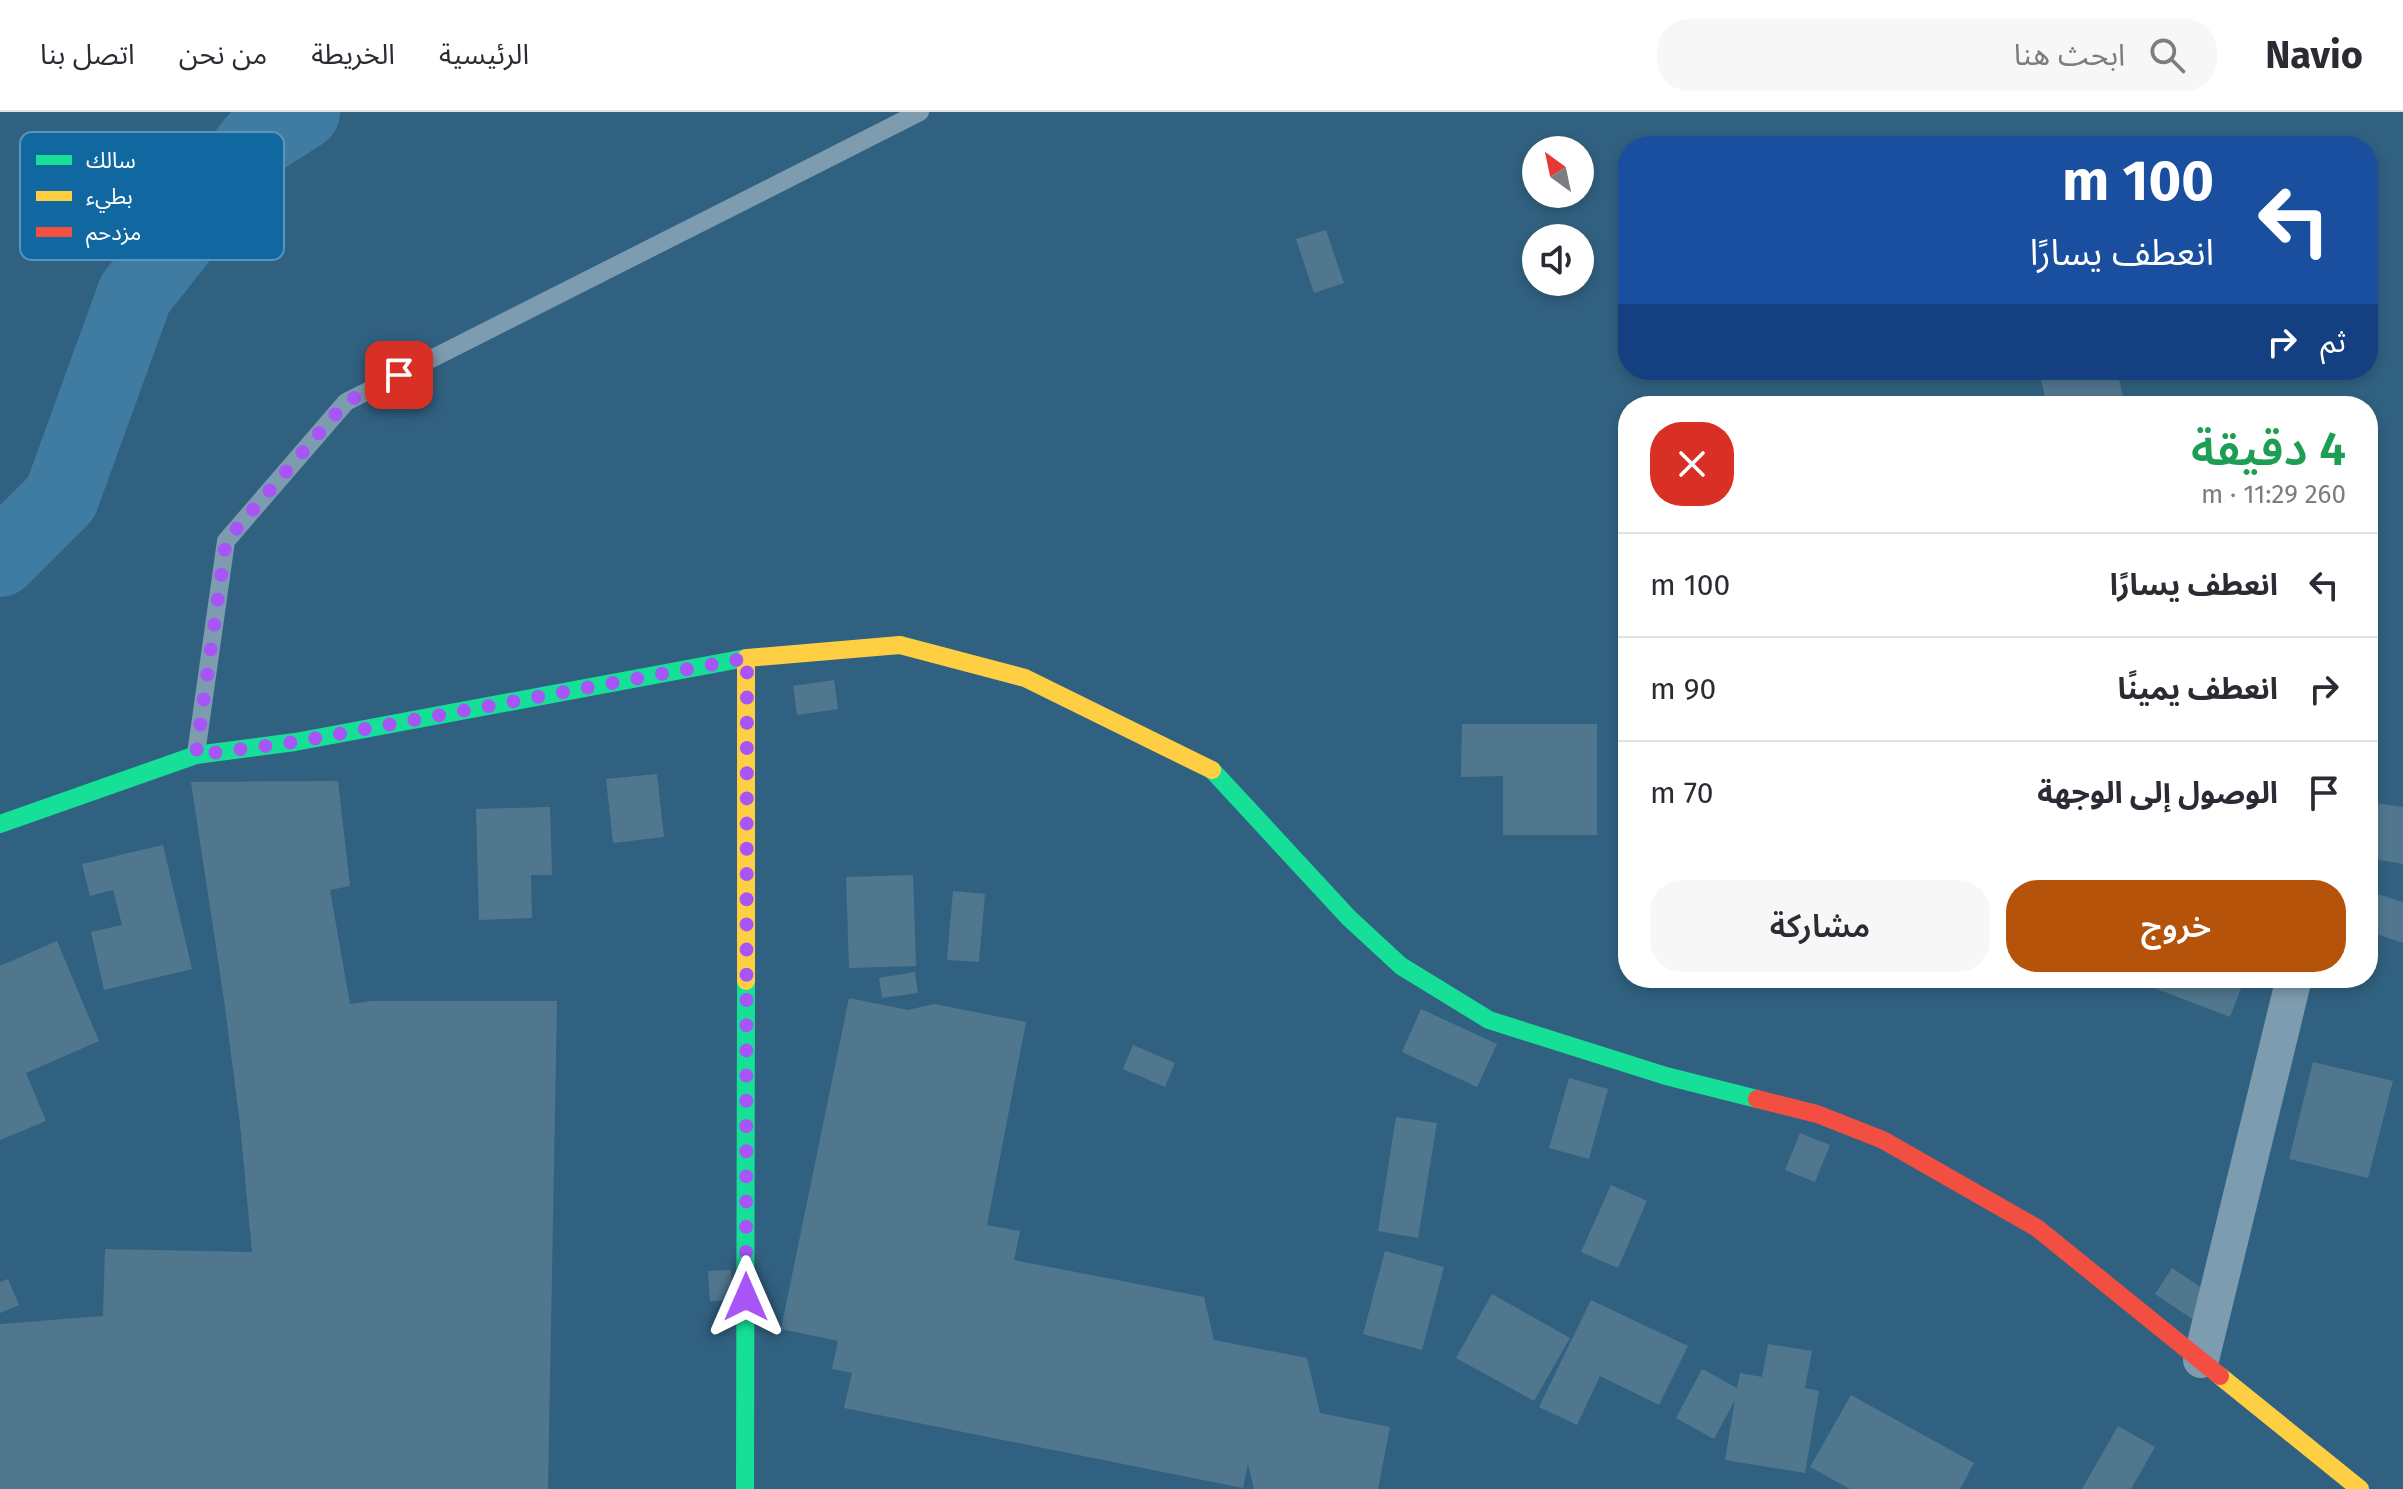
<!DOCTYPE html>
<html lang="ar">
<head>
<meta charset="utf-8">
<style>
  :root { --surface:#fff; --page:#f7f7f7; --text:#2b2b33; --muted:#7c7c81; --line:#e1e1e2; --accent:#b45309 }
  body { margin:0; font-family:"Fira Sans","Noto Sans Arabic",sans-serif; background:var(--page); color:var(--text); direction:rtl; height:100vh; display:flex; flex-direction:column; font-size:30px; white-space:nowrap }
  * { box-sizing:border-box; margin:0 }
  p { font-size:26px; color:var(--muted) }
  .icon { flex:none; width:44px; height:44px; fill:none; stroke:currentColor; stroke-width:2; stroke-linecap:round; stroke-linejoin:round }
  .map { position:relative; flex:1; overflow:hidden; direction:ltr }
  .side { position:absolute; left:1618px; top:284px; width:760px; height:592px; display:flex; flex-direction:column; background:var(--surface); border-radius:32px; box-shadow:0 4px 12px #0003; direction:rtl }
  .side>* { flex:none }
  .top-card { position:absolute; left:1618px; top:24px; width:760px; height:244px; border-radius:32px; box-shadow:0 4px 12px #0003; direction:rtl; background:#1a4fa0; color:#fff; overflow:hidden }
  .needle { width:52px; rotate:327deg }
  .buttons { position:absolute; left:1522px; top:24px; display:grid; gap:16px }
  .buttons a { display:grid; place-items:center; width:72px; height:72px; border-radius:50%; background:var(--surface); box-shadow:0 4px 12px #0003; font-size:40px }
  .pin { position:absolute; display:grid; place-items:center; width:68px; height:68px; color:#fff; margin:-34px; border-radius:16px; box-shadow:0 4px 12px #0006 }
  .me { position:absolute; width:88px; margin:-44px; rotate:0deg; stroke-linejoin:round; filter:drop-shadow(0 0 6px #0008) }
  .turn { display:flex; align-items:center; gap:28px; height:168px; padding:0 32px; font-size:36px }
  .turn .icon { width:104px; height:104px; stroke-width:2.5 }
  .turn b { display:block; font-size:56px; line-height:68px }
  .then { display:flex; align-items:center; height:76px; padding:0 32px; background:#0003; gap:16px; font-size:30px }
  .round { display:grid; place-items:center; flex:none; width:84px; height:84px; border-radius:32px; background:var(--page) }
  .overview { display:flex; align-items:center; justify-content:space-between; height:136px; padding:0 32px }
  h1 { font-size:48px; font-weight:600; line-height:60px; color:#1e9e55 }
  .cta { display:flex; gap:16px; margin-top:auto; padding:16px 32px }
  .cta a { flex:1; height:92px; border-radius:32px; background:var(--accent); color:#fff; font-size:32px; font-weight:600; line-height:92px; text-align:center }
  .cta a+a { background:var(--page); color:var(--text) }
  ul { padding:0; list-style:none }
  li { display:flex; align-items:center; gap:24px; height:104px; padding:0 32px; border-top:2px solid var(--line) }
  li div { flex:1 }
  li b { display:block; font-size:30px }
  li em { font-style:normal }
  header { display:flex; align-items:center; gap:48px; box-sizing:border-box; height:112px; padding:0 40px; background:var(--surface); border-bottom:2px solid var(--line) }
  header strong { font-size:38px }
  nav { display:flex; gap:44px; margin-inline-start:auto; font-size:28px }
  .search { width:560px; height:72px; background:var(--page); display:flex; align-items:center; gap:20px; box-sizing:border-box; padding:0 28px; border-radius:32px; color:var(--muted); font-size:30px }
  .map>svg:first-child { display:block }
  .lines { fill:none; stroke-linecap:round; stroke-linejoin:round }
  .river { stroke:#407ba2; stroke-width:76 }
  .building { fill:#51778f }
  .lane { stroke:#7d9cb0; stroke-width:18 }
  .street { stroke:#7d9cb0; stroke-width:36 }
  .fast { stroke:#16e098; stroke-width:18 }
  .slow { stroke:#ffcf43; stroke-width:18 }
  .jam { stroke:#f24e42; stroke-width:18 }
  .route { stroke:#a855f7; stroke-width:14; stroke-dasharray:0 25.2 }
  .key { fill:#1168a0; stroke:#5895bc; stroke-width:2 }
  .key-label { font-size:22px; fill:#fff }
</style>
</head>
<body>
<header>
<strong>Navio</strong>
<div class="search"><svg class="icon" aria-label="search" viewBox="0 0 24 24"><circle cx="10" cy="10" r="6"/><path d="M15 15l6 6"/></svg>ابحث هنا</div>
<nav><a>الرئيسية</a><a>الخريطة</a><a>من نحن</a><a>اتصل بنا</a></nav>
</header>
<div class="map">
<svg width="2403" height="1377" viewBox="0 0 2403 1377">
  <rect width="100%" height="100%" fill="#316180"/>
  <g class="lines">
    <!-- river -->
    <path class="river" d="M 0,447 L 61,386 L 135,182 L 255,30 L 302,0"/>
  </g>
  <!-- building -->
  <path class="building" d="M 1326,118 L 1344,171 L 1314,181 L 1296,127 Z
    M 2039,258 L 2117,258 L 2125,294 L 2047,294 Z
    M 834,568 L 838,597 L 797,603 L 793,574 Z
    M 1462,612 L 1597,612 L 1597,723 L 1503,723 L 1503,664 L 1461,665 Z
    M 657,662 L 664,725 L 613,731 L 606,667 Z
    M 338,669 L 350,774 L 330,778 L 350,892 L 372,889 L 557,889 L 548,1377 L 0,1377 L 0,1212 L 103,1204 L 105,1137 L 252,1140 L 240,1012 L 224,888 L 191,670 Z
    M 2375,691 L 2403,695 L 2403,752 L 2368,746 Z
    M 550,695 L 552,763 L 531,763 L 532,806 L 479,808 L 476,697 Z
    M 163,733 L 192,857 L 104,878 L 91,820 L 122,813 L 113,778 L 90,784 L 82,752 Z
    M 913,763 L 916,854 L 849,856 L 846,765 Z
    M 953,779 L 985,782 L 979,850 L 947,848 Z
    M 2368,779 L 2403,790 L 2403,831 L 2368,819 Z
    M 57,829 L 99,929 L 26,961 L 46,1009 L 0,1028 L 0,854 Z
    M 915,860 L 918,881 L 882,886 L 879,866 Z
    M 2152,866 L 2245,866 L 2230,905 L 2149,874 Z
    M 849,886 L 908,898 L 934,892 L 1026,910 L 987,1113 L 1020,1119 L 1014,1148 L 1204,1185 L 1214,1228 L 1307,1246 L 1320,1301 L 1390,1315 L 1378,1377 L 1254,1377 L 1248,1352 L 1243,1376 L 844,1296 L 852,1261 L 832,1257 L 838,1229 L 781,1217 Z
    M 1421,897 L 1497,932 L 1477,975 L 1402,940 Z
    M 1133,933 L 1175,951 L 1165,975 L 1123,957 Z
    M 2313,950 L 2393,969 L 2368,1066 L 2289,1047 Z
    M 1569,966 L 1608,977 L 1589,1047 L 1549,1036 Z
    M 1396,1005 L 1437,1011 L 1418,1126 L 1378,1119 Z
    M 1800,1021 L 1830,1033 L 1815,1070 L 1785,1058 Z
    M 1611,1073 L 1647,1089 L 1618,1156 L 1581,1140 Z
    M 1385,1139 L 1444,1155 L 1422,1238 L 1363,1222 Z
    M 2172,1156 L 2215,1185 L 2198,1211 L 2155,1182 Z
    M 731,1158 L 733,1188 L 710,1189 L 708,1159 Z
    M 8,1167 L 19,1193 L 0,1201 L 0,1170 Z
    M 1492,1182 L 1570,1226 L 1534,1289 L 1456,1246 Z
    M 1591,1188 L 1688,1234 L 1659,1293 L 1600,1264 L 1577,1313 L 1539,1295 Z
    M 1768,1232 L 1812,1239 L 1805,1276 L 1819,1279 L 1805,1361 L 1725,1348 L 1735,1288 L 1714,1327 L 1676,1306 L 1702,1257 L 1737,1276 L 1740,1261 L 1762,1265 Z
    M 1851,1283 L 1974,1351 L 1960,1377 L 1850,1377 L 1810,1355 Z
    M 2118,1314 L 2155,1335 L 2131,1377 L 2082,1377 Z"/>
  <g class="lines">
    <!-- lane -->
    <path class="lane" d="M 196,642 L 226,429 L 346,290 L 920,0"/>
    <!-- street -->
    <path class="street" d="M 2201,1248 L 2294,866"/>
    <!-- fast -->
    <path class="fast" d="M 1212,658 L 1349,806 L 1401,854 L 1489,908 L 1666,964 L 1757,987
      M 0,712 L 196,643 L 295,630 L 746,546
      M 745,1377 L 746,869"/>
    <!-- slow -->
    <path class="slow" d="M 746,546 L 746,869
      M 747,546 L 900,533 L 1025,566 L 1212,658
      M 2220,1264 L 2360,1377"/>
    <!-- jam -->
    <path class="jam" d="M 1757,987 L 1817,1002 L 1883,1028 L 2037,1116 L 2220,1264"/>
  </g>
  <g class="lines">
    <!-- route -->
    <path class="route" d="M 399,263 L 346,290 L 226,429 L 196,643 L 295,630 L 747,546 L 746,1185"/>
  </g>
  <!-- legend -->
  <rect x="20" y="20" width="264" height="128" rx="12" class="key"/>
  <rect x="36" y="43" width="36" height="10" fill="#16e098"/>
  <rect x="36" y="79" width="36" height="10" fill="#ffcf43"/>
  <rect x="36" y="115" width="36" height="10" fill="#f24e42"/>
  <g class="key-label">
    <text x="86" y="56">سالك</text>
    <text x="86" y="92">بطيء</text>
    <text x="86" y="128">مزدحم</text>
  </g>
</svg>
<div class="buttons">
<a><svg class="needle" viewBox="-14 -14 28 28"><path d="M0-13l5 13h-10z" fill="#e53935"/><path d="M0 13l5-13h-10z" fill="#7c7c81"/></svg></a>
<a><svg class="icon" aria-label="sound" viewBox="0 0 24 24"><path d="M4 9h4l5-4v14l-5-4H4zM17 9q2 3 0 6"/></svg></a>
</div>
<div class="pin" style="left:399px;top:263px;background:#d93025"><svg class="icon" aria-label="arrive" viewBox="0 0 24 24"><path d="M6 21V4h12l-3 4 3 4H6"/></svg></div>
<svg class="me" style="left:746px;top:1185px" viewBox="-20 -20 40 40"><path d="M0-17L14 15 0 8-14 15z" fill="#a855f7" stroke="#fff" stroke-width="4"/></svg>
<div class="top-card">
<div class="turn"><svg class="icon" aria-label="left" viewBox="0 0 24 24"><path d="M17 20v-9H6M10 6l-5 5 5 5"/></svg><div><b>100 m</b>انعطف يسارًا</div></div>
<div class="then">ثم<svg class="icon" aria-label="right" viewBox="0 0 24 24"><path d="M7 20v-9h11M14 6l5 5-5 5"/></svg></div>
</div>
<section class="side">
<div class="overview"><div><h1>4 دقيقة</h1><p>260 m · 11:29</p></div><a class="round" style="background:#d93025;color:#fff"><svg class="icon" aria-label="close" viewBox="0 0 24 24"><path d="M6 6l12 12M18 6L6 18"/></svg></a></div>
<ul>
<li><svg class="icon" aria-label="left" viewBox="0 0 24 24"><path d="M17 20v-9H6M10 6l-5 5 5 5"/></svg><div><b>انعطف يسارًا</b></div><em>100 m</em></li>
<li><svg class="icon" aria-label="right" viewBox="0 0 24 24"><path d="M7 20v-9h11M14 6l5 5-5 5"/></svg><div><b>انعطف يمينًا</b></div><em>90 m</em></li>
<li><svg class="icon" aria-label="arrive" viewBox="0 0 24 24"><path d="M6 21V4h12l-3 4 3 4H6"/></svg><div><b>الوصول إلى الوجهة</b></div><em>70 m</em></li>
</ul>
<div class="cta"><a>خروج</a><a>مشاركة</a></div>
</section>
</div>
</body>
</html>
